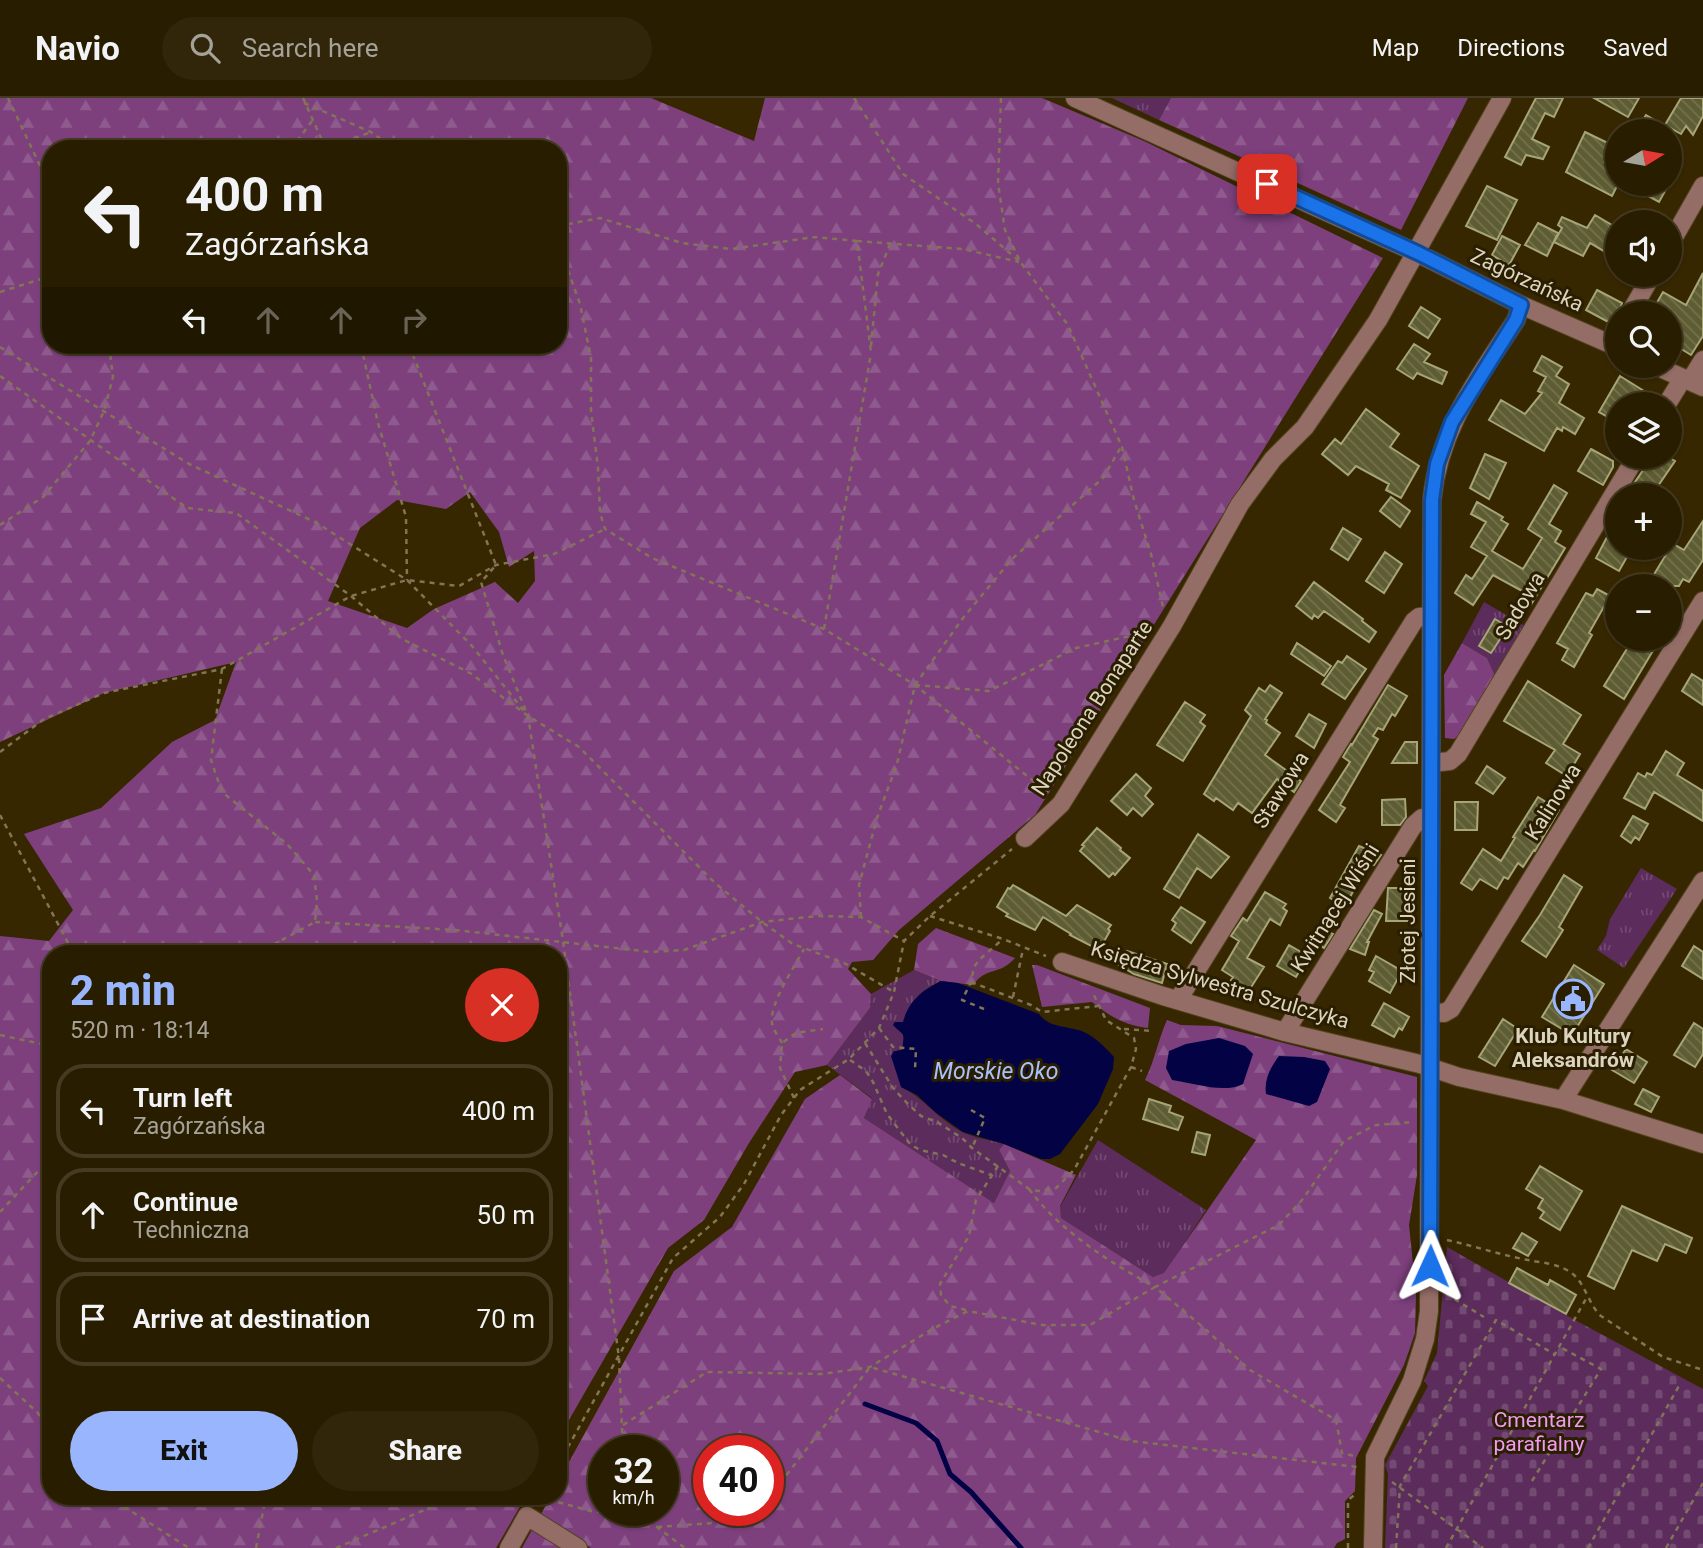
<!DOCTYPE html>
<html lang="en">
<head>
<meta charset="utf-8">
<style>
  :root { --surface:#291d00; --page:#31260a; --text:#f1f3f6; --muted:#a5a299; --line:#453b22; --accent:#99b5fd }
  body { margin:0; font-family:Roboto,sans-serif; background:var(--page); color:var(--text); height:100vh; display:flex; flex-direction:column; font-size:26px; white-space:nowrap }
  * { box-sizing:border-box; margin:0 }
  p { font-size:23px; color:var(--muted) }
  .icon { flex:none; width:38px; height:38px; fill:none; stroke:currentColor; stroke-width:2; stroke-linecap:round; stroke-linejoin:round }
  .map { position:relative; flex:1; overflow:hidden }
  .sheet { position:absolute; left:42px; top:847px; width:525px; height:560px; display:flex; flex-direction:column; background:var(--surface); border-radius:28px; box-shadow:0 2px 5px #0004,0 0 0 2px var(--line) }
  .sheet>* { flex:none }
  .banner { position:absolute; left:42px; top:42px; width:525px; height:214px; border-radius:28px; box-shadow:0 2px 5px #0004,0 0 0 2px var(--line); background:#291d00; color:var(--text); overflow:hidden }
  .needle { width:46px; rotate:79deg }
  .fabs { position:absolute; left:1605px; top:21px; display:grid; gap:14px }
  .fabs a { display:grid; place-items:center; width:77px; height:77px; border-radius:50%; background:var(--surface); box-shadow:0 2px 5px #0004,0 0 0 2px var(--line); font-size:35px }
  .speed { position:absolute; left:588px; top:1337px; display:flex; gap:14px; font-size:35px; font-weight:700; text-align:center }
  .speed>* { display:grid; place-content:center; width:91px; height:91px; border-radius:50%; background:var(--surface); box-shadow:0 2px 5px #0004,0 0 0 2px var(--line); line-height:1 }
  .speed small { font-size:18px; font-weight:400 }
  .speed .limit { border:10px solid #d22; background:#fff; color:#111 }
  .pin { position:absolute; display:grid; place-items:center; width:60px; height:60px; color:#fff; margin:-30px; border-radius:14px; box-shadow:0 4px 10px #0006 }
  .me { position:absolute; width:77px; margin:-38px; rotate:1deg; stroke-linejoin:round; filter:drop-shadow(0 0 5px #0008) }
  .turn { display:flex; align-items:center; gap:24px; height:147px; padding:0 28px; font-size:32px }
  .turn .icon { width:91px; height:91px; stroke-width:2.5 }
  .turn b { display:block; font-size:49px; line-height:60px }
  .lanes { display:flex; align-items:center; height:66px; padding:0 28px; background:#0003; justify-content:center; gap:35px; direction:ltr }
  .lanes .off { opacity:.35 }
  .round { display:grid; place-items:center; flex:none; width:74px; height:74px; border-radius:37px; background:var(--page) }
  .overview { display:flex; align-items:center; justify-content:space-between; height:119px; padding:0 28px }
  h1 { font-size:42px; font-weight:800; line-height:52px; color:var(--accent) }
  .button { display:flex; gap:14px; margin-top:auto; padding:14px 28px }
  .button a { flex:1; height:80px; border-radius:42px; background:var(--accent); color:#111; font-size:28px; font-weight:800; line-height:80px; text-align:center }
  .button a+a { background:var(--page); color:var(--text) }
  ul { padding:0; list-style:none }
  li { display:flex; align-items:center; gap:21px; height:94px; margin:0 14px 10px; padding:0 14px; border:4px solid var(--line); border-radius:28px }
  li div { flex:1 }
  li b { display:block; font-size:26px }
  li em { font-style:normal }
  header { display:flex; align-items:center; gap:42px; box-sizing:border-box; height:98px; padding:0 35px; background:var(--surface); border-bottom:2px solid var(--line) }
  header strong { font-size:33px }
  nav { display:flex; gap:38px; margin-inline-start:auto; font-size:24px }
  .search { width:490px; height:63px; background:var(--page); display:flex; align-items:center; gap:18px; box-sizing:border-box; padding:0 24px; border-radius:38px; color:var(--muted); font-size:26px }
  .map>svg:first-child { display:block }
  .grass { fill:url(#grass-tufts) }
  .forest { fill:url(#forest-firs); fill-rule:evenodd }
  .cemetery { fill:url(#cemetery-stones) }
  .water { fill:#030245 }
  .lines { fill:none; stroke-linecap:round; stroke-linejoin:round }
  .stream { stroke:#030245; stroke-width:5 }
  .building { fill:url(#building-back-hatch); stroke:#a5a578; stroke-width:2 }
  .minor-casing { stroke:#52431f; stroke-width:20 }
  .path { stroke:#827556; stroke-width:2.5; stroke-dasharray:5 5; stroke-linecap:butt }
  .minor { stroke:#956d67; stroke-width:18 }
  .route-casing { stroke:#114b97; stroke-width:18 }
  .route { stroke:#1a73e8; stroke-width:12 }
  .labels { text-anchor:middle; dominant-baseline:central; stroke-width:6; stroke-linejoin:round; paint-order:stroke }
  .street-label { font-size:21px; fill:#ddd4bf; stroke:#2a1e01 }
  .poi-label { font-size:21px; font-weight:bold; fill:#ddd4bf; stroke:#2a1e01 }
  .park-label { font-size:21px; fill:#f19bf0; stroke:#2a1e01 }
  .water-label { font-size:23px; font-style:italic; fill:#a8c0fb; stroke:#2a1e01 }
</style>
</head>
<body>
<header>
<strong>Navio</strong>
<div class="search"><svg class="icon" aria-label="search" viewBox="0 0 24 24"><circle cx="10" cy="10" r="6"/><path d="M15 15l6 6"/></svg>Search here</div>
<nav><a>Map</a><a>Directions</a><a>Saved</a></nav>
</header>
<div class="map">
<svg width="1703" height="1450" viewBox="0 0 1703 1450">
  <defs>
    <pattern id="grass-tufts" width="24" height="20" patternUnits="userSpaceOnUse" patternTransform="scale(1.75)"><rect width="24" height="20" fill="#5c2c5c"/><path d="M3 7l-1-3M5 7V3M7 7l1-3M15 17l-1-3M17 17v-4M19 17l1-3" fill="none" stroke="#734a72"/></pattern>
    <pattern id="forest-firs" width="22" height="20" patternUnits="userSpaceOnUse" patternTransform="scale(1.75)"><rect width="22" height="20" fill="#7d407d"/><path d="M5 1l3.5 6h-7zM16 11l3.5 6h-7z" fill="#8f5b8e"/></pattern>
    <pattern id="cemetery-stones" width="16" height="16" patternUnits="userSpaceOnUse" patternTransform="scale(1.75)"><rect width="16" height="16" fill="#5c2c5c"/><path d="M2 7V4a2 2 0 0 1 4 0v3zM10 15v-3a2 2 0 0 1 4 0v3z" fill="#734a72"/></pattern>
    <pattern id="building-back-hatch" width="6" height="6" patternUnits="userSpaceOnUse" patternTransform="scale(1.75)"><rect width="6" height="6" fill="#5d5c32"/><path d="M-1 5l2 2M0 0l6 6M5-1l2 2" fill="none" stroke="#74724e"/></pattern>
  </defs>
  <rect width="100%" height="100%" fill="#372700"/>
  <!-- grass -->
  <path class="grass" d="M 1112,0 L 1171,0 L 1159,22 Z
    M 1484,504 L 1528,530 L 1496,580 L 1487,560 L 1462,545 Z
    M 1641,770 L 1677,791 L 1624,870 L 1597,852 L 1606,838 L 1610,821 Z
    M 914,872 L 941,883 C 919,894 913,901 903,924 L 895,924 L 893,926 L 902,932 L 904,938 L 901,989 C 924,1000 939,1022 962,1034 C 974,1040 991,1042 1004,1046 L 999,1052 L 1010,1073 L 994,1105 L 864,1020 L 872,1000 L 827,967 L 870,910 L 871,896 Z
    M 1098,1042 L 1206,1112 L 1164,1176 L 1153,1179 L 1061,1120 L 1060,1109 Z"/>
  <!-- forest -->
  <path class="forest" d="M 0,0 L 651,0 L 754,43 L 765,0 L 1042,0 L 1144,43 L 1383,160 L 1035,717 L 899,832 L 873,862 L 852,864 L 848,871 L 871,896 L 870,910 L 827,967 L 795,974 L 749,1045 L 704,1122 L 668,1150 L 558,1341 L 558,856 L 51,856 L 51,1398 L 526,1398 L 496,1450 L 0,1450 L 0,838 L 49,843 L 73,812 L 24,736 L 101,710 L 172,644 L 215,622 L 236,564 L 104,595 L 0,644 ZM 51,51 L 558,51 L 558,247 L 51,247 ZM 470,394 L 499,434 L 509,469 L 534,453 L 535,483 L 518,505 L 495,484 L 434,511 L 407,530 L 328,503 L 360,430 L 397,402 L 446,411 Z
    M 1171,0 L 1468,0 L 1401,132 L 1159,22 Z
    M 1462,545 L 1487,560 L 1496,580 L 1461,636 L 1454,641 L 1445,640 L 1444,577 Z
    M 936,830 L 1015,860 C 999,878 987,868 973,887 L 941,883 L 914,872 L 918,846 Z
    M 1032,867 L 1037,867 L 1150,910 L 1148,930 C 1124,927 1111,919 1092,904 L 1042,909 Z
    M 1167,922 L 1181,927 L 1217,928 L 1417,979 L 1417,1077 L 1409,1127 L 1416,1195 L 1415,1235 L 1404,1267 L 1356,1360 L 1355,1393 L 1345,1403 L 1345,1441 L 1337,1445 L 1334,1450 L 591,1450 L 540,1418 L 551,1398 L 558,1398 L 558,1384 L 674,1173 L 732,1129 L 805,1001 L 840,977 L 872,1001 L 864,1020 L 994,1105 L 1010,1073 L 999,1052 L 1004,1046 L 1076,1077 L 1060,1108 L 1061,1120 L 1153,1179 L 1164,1175 L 1256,1042 L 1145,982 C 1155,962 1158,942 1167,922 ZM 604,1353 L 663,1353 L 663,1412 L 604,1412 ZM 709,1353 L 768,1353 L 768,1412 L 709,1412 Z
    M 533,1430 L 564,1450 L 522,1450 Z"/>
  <!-- cemetery -->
  <path class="cemetery" d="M 1447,1149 L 1575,1222 L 1703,1291 L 1703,1450 L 1385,1450 L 1388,1376 L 1385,1367 L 1428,1288 L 1424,1283 L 1437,1255 Z"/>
  <!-- water -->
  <path class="water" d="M 941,883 L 958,885 L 1039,916 C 1050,931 1067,927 1084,934 C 1095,939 1106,950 1114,959 L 1113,971 L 1098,1006 L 1060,1056 L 1050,1061 L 1041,1061 L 1004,1046 L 963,1034 L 935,1014 L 917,997 L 901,989 L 891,958 L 894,953 L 902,952 C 905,932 904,939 893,927 L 895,924 L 903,924 C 909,902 923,892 941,883 Z
    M 1219,940 L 1245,948 L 1253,956 L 1243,986 C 1224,996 1194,985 1172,982 L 1166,970 L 1169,953 L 1186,946 Z
    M 1279,958 L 1304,959 L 1325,963 L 1330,971 L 1317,1004 L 1309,1008 L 1266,996 C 1264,982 1270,970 1279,958 Z"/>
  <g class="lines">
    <!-- stream -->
    <path class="stream" d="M 865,1306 L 916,1325 L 937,1343 L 950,1376 L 971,1394 L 1021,1450"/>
  </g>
  <!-- building -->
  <path class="building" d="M 1536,0 L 1563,0 L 1554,19 L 1545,15 L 1532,41 L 1549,49 L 1543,61 L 1526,57 L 1521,67 L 1505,59 Z
    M 1594,0 L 1639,0 L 1628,19 Z
    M 1681,0 L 1703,0 L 1703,18 L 1693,37 L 1686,28 L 1681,36 L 1665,27 Z
    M 1646,17 L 1658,24 L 1653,33 L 1636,33 Z
    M 1585,34 L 1612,47 L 1604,64 L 1617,71 L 1617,88 L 1612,98 L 1566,74 Z
    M 1626,86 L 1669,86 L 1659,104 Z
    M 1487,88 L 1517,102 L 1497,142 L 1466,128 Z
    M 1595,117 L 1617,130 L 1617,161 L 1590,145 L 1583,158 L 1554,144 L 1562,130 L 1558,127 L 1562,119 L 1587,130 Z
    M 1538,125 L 1558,135 L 1547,158 L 1525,147 Z
    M 1502,138 L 1520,147 L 1509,167 L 1492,157 Z
    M 1703,175 L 1703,238 L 1691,257 L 1670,244 L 1670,215 L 1651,215 L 1663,194 L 1686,207 Z
    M 1597,192 L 1622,205 L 1614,227 L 1586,212 Z
    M 1421,209 L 1440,221 L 1428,240 L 1409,228 Z
    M 1414,246 L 1430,256 L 1424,264 L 1447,274 L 1442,286 L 1417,275 L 1413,281 L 1397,271 Z
    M 1542,258 L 1562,269 L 1556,278 L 1569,286 L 1559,305 L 1584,320 L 1575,336 L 1563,329 L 1562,333 L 1557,330 L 1544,353 L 1489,322 L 1501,302 L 1525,316 L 1542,295 L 1538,293 L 1546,279 L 1534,273 Z
    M 1620,278 L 1652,298 L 1647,306 L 1617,306 L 1617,324 L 1599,314 Z
    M 1366,311 L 1399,336 L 1390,349 L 1419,368 L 1401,400 L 1386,392 L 1389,386 L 1356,368 L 1348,377 L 1322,356 L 1335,341 L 1341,346 Z
    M 1591,351 L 1613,363 L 1613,369 L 1603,387 L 1578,373 Z
    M 1485,356 L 1506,365 L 1489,401 L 1470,390 Z
    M 1652,359 L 1668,359 L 1675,363 L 1658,388 L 1671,397 L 1643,397 L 1631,390 Z
    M 1554,387 L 1567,395 L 1549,426 L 1561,433 L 1555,444 L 1565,450 L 1529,510 L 1518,504 L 1524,494 L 1493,477 L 1473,507 L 1455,495 L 1466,477 L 1472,481 L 1487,458 L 1471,449 L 1486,424 L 1471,416 L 1477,404 L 1503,419 L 1501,422 L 1508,426 L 1492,453 L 1523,471 L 1542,440 L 1528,431 Z
    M 1391,399 L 1410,413 L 1400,429 L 1380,413 Z
    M 1703,423 L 1703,462 L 1689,484 L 1683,481 L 1679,488 L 1647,488 L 1670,450 L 1670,444 L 1684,452 Z
    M 1343,430 L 1361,441 L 1348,462 L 1331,451 Z
    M 1608,437 L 1617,442 L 1617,450 L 1632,450 L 1619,473 L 1596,460 Z
    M 1385,454 L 1402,466 L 1384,495 L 1366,483 Z
    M 1314,484 L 1363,521 L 1362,523 L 1376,534 L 1369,544 L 1324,513 L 1318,520 L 1314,517 L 1312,521 L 1296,508 Z
    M 1597,491 L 1610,498 L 1589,535 L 1592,537 L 1574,569 L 1562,562 L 1568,551 L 1557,545 L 1586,495 L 1593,498 Z
    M 1495,521 L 1508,529 L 1491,555 L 1479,548 Z
    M 1633,541 L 1660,541 L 1624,601 L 1604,588 Z
    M 1297,545 L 1331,568 L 1324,578 L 1291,556 Z
    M 1347,558 L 1366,571 L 1345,601 L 1322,586 L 1338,563 L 1342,565 Z
    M 1692,576 L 1703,583 L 1703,607 L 1682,593 Z
    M 1528,583 L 1581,617 L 1563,646 L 1580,656 L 1567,678 L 1546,665 L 1555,652 L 1504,623 Z
    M 1270,587 L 1282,595 L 1265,621 L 1267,622 L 1266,625 L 1280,635 L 1265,657 L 1301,683 L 1294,694 L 1277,681 L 1252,715 L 1238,705 L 1233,712 L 1216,700 L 1214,703 L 1204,696 L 1251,618 L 1245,612 L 1259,590 L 1265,594 Z
    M 1388,587 L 1407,598 L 1395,618 L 1392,616 L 1383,632 L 1378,630 L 1373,638 L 1378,641 L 1340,707 L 1345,710 L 1336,724 L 1319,712 L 1350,664 L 1343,659 L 1351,646 L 1352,647 Z
    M 1185,604 L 1205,617 L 1200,624 L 1205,628 L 1183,663 L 1157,647 Z
    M 1309,616 L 1326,626 L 1314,650 L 1296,638 Z
    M 1405,644 L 1417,644 L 1417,665 L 1392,665 Z
    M 1666,653 L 1684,665 L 1677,677 L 1703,693 L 1703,723 L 1654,694 L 1645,711 L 1624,700 L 1638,675 L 1645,679 L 1647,675 L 1652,677 Z
    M 1487,668 L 1505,680 L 1493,696 L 1476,685 Z
    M 1136,676 L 1151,690 L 1145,698 L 1153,706 L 1142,718 L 1133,710 L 1127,717 L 1111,703 Z
    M 1538,699 L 1559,712 L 1535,753 L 1534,752 L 1523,769 L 1518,765 L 1508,781 L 1504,779 L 1497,791 L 1480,781 L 1472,792 L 1461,785 L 1483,751 L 1501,763 L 1515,740 L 1513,739 Z
    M 1405,701 L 1406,719 L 1400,727 L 1382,727 L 1382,702 Z
    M 1455,704 L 1478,704 L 1477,732 L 1455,732 Z
    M 1633,718 L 1648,726 L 1639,742 L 1635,739 L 1631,745 L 1621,738 Z
    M 1097,730 L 1121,750 L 1120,752 L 1130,760 L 1115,777 L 1113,775 L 1109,779 L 1080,753 L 1084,748 L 1082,747 Z
    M 1198,736 L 1229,759 L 1211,780 L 1197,770 L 1179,800 L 1164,791 Z
    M 1359,748 L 1381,757 L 1374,767 L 1368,764 L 1345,809 L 1330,800 Z
    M 1564,777 L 1582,789 L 1559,829 L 1563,832 L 1546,859 L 1522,843 L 1540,817 Z
    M 1013,787 L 1066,818 L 1077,807 L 1111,827 L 1108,831 L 1110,833 L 1099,852 L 1070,837 L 1071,836 L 1043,819 L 1035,832 L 1006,818 L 1008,816 L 997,809 L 1008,790 L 1010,791 Z
    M 1388,790 L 1409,790 L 1408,823 L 1386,823 Z
    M 1265,794 L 1286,806 L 1283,810 L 1287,813 L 1280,827 L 1270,821 L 1247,860 L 1264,869 L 1248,894 L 1230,884 L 1233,879 L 1222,872 L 1239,843 L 1231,838 L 1243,820 L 1247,823 Z
    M 1181,809 L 1205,824 L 1191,845 L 1172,832 L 1176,825 L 1172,822 Z
    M 1374,812 L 1382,816 L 1367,844 L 1369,844 L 1365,857 L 1350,851 Z
    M 1318,830 L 1333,836 L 1324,850 L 1312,844 Z
    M 1289,847 L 1308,858 L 1296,879 L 1277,868 Z
    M 1694,848 L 1703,854 L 1703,881 L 1682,868 Z
    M 1127,853 L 1167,866 L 1162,885 L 1134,876 L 1119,867 Z
    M 1376,858 L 1402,873 L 1390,895 L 1369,883 L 1374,874 L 1369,872 Z
    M 1574,867 L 1604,886 L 1572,937 L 1542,919 Z
    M 1384,905 L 1409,919 L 1402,932 L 1399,930 L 1394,939 L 1372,927 Z
    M 1503,921 L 1518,931 L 1495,968 L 1479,959 Z
    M 1694,925 L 1703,931 L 1703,956 L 1695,969 L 1674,957 Z
    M 1626,951 L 1647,964 L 1634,985 L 1612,972 Z
    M 1643,991 L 1659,999 L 1651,1014 L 1635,1006 Z
    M 1149,1001 L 1171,1008 L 1169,1014 L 1183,1019 L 1178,1032 L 1143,1021 Z
    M 1197,1034 L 1210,1037 L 1205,1057 L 1192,1054 Z
    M 1540,1068 L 1582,1093 L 1560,1132 L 1540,1120 L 1544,1114 L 1538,1110 L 1543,1101 L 1526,1091 Z
    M 1622,1108 L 1692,1140 L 1686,1155 L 1665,1146 L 1657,1163 L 1632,1152 L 1614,1191 L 1588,1178 Z
    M 1522,1135 L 1537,1144 L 1528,1158 L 1513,1150 Z
    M 1517,1170 L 1548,1187 L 1550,1182 L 1576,1197 L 1566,1216 L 1509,1185 Z"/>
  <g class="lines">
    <defs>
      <path id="minor" d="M 1075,0 L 1417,155 L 1521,207 L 1617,249
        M 1670,146 L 1703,88
        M 1630,215 L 1652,177
        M 1656,268 L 1703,289
        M 1690,283 L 1703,262
        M 1667,306 L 1683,280
        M 1431,665 L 1450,663 L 1458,656 L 1636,359
        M 1025,740 L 1061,706 L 1172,528 L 1240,406 L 1273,361 L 1305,329 L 1378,222 L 1502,0
        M 1062,864 L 1163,898 L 1285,934 L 1420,966 L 1459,979 L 1563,1002 L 1703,1046
        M 1178,902 L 1414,523 L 1419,519 L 1431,518
        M 1430,914 L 1444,915 L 1451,911 L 1703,503
        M 1285,934 L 1413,728 L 1422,720 L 1431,720
        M 1563,1002 L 1703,783
        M 509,1450 L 527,1418 L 578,1450
        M 1373,1450 L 1375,1359 L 1412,1283 L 1425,1241 L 1429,1213 L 1432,402 C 1439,330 1478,281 1516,222 L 1521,207"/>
    </defs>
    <!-- minor casing -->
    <use href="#minor" class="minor-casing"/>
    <!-- path -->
    <path class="path" d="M 8,0 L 51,91
      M 303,0 L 326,51
      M 854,0 L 903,76 L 976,126 L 1019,163
      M 1001,0 L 998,85 L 1005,132 L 1021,165 L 1068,227 L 1122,349 L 1134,402 L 1151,456 L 1163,509
      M 304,5 L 371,34 L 395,51
      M 291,51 L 312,23
      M 326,51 L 371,34
      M 558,128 L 600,120 L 682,145 L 731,151 L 815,139 L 857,143 L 871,254
      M 857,143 L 963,151 L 1019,164
      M 558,144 L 580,206 L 591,260 L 591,313 L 598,370 L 600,415 L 605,431 L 652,460 L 824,531 L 915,587 L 1048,695
      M 0,194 L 51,178
      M 361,247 L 378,325 L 406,419 L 407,482
      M 409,247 L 496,467 L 481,484 L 503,557 L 528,618 L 563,843 L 619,1260 L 623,1353
      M 871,248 L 878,176 L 891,144
      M 0,249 L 189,366 L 315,424 L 407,482 L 472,548 L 524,613
      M 0,278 L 187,410 L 236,415 L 351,498 L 402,541 L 470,575 L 528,618 L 579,649 L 715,785 L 762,824 L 793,846 L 844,865 L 894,894
      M 0,427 L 43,399 L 90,343 L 104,313 L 113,279 L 109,247
      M 824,531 L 871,255
      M 222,571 L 211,662 L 222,694 L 287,746 L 314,777 L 317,803 L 315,824 L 256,856
      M 915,587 L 989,593 L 1076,550 L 1148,534
      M 0,654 L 44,621 L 104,595 L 222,571 L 351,498 L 407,482 L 459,488 L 496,467 L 554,456 L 605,431
      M 0,717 L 74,856
      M 930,818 L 1003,841 L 1046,858
      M 861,819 L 859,787 L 877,720 L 897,666 L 915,587 L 963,520 L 1012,461 L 1103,380 L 1121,349
      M 315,824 L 455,832 L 651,854 L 684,852 L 762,824 L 817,818 L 861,819 L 904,843
      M 971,884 L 1031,907 L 1042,914 L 1098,908
      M 1013,899 L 1023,851
      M 984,911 L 962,902 L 971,884 L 974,869 L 980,861 L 1003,841
      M 879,930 L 893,949 L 916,951 L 915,971
      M 1124,931 L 1153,933
      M 0,937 L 51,948
      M 782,945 C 779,939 773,932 772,925 C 769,906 795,868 804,851
      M 865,945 L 893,990 L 907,1005 L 921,1018 L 937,1024 L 962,1040 L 972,1050 L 1029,1091 L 1038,1093 L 1056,1090 L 1074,1072 L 1131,969 L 1136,951 L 1134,940 L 1106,922 L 1092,893
      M 850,962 L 866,973 L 873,984 L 887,1016 L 910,1046 L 920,1052 L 943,1057 L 958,1065 L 991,1077
      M 1131,969 L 1142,973
      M 794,1000 L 780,970 L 782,945 L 796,935 L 823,931
      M 971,1012 L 985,1020 L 972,1050
      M 1029,1091 C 1060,1133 1109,1164 1155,1189 L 1279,1127 L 1302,1102 L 1344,1043 L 1376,1027 L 1414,1024
      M 0,1114 L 42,1069 L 51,1052
      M 1447,1142 C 1474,1148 1501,1157 1528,1162 C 1543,1165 1562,1166 1574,1177 C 1586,1188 1589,1207 1601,1218 L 1663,1259 L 1703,1272
      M 1446,1196 L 1484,1219
      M 966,1212 L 950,1208 L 941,1197 L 940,1186 L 969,1138 L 976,1102 L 998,1068
      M 0,1280 L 38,1315 L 51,1344
      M 623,1327 L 707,1274 L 823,1276 L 870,1269 L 934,1230 L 968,1213 L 1042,1227 L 1090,1227 L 1155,1189 L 1204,1230 L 1250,1272 L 1336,1322 L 1342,1355 L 1358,1359
      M 558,1355 L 568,1351
      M 558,1367 L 673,1160 L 720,1119 L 744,1086 L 781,1017 L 800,992 L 849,961 L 879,930 L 894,894 L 904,843 L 930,818 L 1012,751
      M 1532,1383 L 1601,1271 L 1560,1249
      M 1392,1384 L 1483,1450
      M 107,1398 L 189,1450
      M 539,1399 L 591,1413 L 623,1417 L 638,1422
      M 768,1401 L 870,1269 L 1131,1343 L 1357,1369
      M 634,1412 L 638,1422 L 657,1429 L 685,1450
      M 657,1429 L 713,1425 L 744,1412
      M 256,1450 L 266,1398
      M 336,1450 L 457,1398
      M 1348,1450 L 1348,1402 L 1357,1395
      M 1396,1450 L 1400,1388 L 1496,1222 L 1554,1256
      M 1446,1450 L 1587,1199
      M 1588,1450 L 1680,1286
      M 1666,1450 L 1703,1385"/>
    <!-- minor -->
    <use href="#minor" class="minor"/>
  </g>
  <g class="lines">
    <defs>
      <path id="route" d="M 1267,86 L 1418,155 L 1521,207 L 1516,222 L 1452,324 L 1437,366 L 1432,402 L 1430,1168"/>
    </defs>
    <!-- route casing -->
    <use href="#route" class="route-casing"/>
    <!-- route -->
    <use href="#route" class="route"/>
  </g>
  <!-- icons -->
  <defs>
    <symbol id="civic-ring" viewBox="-11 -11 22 22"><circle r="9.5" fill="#2a1e01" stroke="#99b5fd" stroke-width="1.5"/><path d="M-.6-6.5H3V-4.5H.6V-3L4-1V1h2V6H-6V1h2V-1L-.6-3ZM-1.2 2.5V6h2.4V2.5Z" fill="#99b5fd"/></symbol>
  </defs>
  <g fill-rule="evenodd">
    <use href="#civic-ring" x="1551" y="879" width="44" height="44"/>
  </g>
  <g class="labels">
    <!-- street labels -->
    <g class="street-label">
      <text transform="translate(1527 182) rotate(25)">Zagórzańska</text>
      <text transform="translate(1520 508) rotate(-59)">Sadowa</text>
      <text transform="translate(1092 610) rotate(-57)">Napoleona Bonaparte</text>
      <text transform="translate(1281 692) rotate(-58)">Stawowa</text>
      <text transform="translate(1553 704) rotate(-58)">Kalinowa</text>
      <text transform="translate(1335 810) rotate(-58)">Kwitnącej Wiśni</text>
      <text transform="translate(1408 823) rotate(-90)">Złotej Jesieni</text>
      <text transform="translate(1220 887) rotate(16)">Księdza Sylwestra Szulczyka</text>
    </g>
    <!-- poi labels -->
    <g class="poi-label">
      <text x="1573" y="938">Klub Kultury<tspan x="1573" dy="24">Aleksandrów</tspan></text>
    </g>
    <!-- park labels -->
    <g class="park-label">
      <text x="1539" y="1322">Cmentarz<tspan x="1539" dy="24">parafialny</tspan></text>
    </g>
    <!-- water labels -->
    <g class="water-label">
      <text x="996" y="973">Morskie Oko</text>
    </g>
  </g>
</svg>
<div class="fabs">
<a><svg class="needle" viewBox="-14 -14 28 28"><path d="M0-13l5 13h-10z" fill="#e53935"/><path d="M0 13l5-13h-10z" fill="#a5a299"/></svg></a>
<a><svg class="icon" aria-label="sound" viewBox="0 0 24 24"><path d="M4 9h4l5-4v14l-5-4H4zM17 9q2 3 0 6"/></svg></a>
<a><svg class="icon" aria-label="search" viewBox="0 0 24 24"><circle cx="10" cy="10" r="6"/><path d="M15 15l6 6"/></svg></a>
<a><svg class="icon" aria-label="layers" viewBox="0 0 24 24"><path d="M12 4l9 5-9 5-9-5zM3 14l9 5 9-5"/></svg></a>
<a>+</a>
<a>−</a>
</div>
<div class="speed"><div>32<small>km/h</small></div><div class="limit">40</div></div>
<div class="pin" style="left:1267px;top:86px;background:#d93025"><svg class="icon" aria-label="arrive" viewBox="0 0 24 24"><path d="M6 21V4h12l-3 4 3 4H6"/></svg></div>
<svg class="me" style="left:1430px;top:1168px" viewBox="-20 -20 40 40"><path d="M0-17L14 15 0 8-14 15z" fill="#1a73e8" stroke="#fff" stroke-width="4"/></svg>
<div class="banner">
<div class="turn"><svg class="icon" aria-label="left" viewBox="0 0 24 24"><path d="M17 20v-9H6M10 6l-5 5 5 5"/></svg><div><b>400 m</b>Zagórzańska</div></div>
<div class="lanes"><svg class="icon" aria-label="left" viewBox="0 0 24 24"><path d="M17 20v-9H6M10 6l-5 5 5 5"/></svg><svg class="icon off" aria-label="ahead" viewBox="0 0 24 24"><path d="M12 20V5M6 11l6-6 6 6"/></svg><svg class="icon off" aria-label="ahead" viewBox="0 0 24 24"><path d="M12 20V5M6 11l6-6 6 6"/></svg><svg class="icon off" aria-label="right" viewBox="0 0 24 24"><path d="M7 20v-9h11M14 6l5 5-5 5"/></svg></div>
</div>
<section class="sheet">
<div class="overview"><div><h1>2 min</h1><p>520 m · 18:14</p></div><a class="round" style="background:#d93025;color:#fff"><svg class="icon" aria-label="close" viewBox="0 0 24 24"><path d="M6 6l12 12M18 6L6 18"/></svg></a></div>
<ul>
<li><svg class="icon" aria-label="left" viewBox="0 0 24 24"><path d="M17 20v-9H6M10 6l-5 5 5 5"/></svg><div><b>Turn left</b><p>Zagórzańska</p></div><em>400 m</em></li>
<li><svg class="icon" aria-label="ahead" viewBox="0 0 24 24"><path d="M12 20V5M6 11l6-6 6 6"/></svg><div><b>Continue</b><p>Techniczna</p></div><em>50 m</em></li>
<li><svg class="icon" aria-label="arrive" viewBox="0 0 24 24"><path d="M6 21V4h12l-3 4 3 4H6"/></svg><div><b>Arrive at destination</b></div><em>70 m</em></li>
</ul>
<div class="button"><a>Exit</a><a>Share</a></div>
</section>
</div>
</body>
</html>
